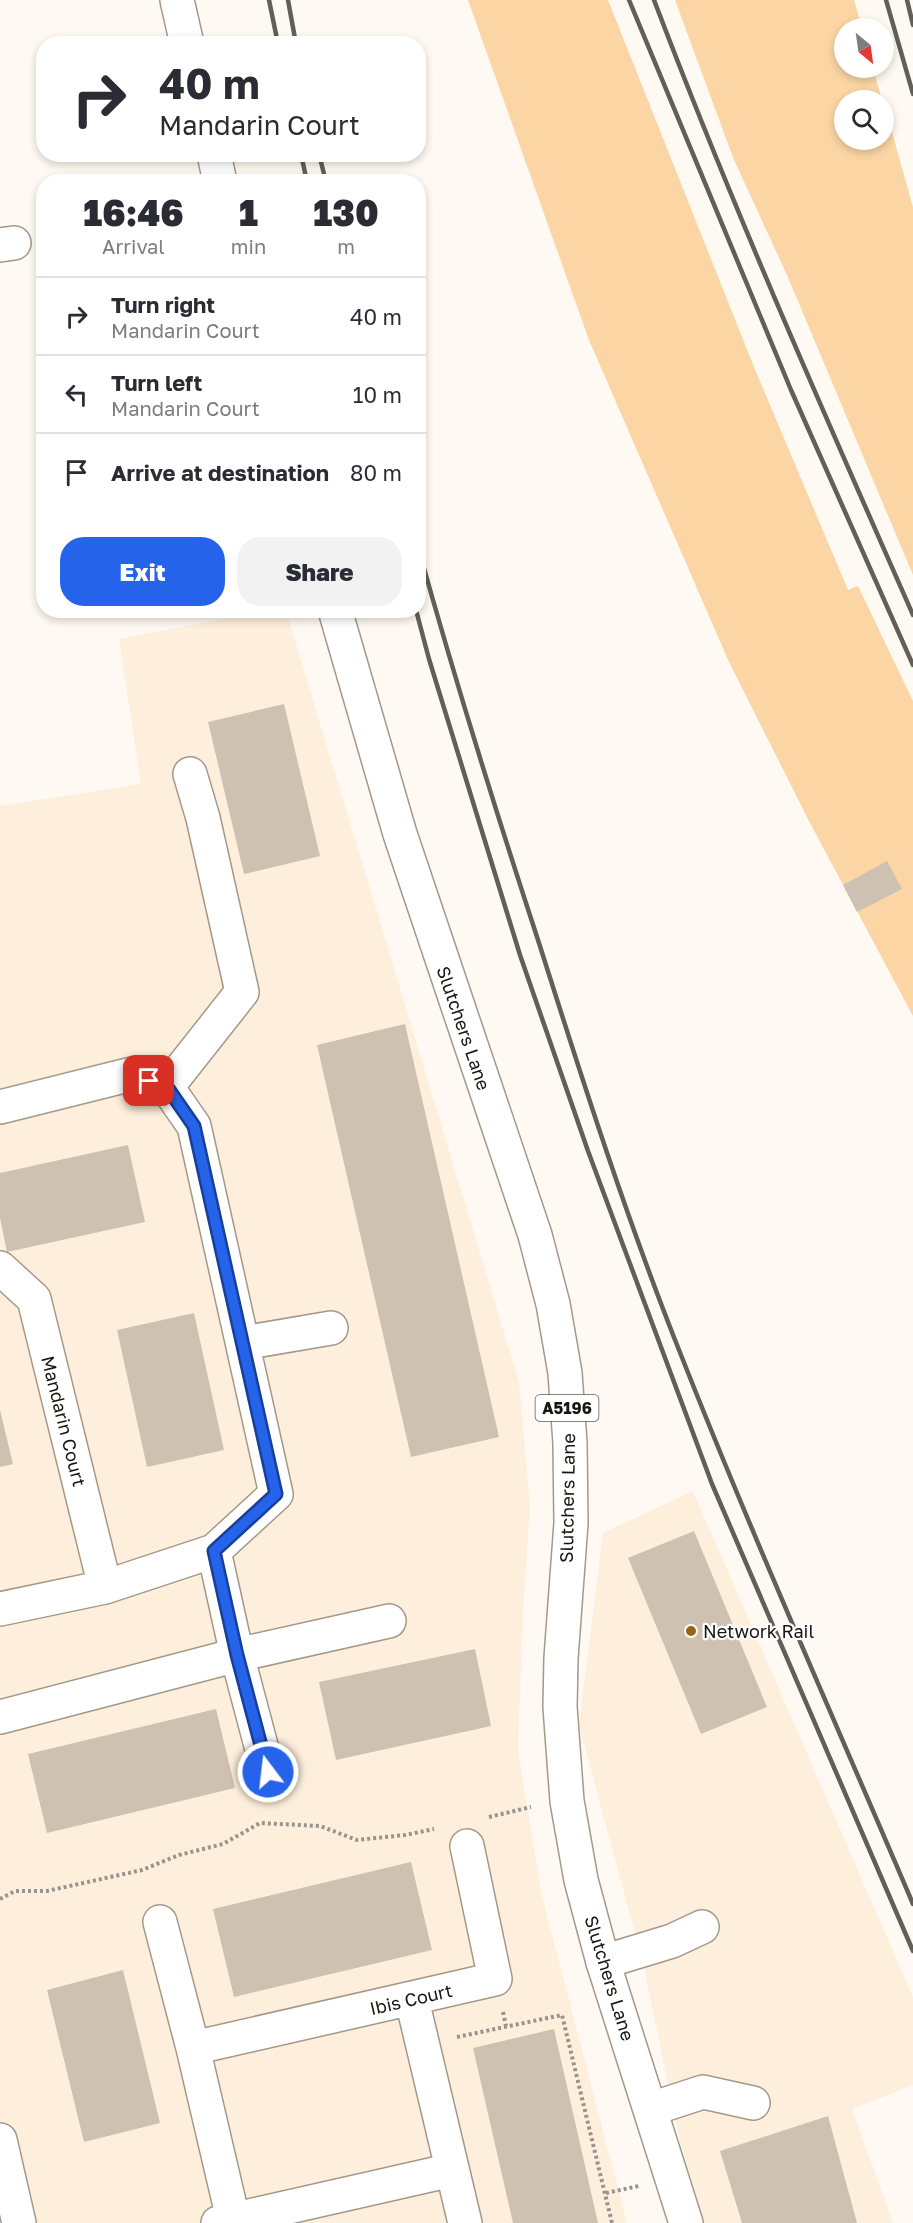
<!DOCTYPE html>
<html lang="en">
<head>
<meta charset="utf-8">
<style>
  :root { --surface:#fff; --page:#f2f2f3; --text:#2b2b33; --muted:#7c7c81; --line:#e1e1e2; --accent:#2563eb }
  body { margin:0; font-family:"Golos Text",sans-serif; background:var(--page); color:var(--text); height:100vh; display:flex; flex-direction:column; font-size:22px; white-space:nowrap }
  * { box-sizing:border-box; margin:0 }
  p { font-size:20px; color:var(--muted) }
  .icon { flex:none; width:33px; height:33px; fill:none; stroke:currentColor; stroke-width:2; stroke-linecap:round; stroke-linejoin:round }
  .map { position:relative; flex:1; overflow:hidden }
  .details { position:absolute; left:36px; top:174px; width:390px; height:444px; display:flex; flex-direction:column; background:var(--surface); border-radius:24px; box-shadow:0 3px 9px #0003 }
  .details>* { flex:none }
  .top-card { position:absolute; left:36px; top:36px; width:390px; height:126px; border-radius:24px; box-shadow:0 3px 9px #0003; background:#fff; color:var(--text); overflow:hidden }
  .needle { width:39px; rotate:151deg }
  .tools { position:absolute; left:834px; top:18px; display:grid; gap:12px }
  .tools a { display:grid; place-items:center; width:60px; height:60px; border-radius:50%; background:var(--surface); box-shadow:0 3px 9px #0003; font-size:30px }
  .pin { position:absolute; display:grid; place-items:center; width:51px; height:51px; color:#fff; margin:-26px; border-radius:12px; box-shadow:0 3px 9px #0006 }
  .me { position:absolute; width:66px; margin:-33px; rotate:345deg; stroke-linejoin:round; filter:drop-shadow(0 0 4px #0008) }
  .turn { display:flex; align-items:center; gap:21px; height:126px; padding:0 24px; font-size:27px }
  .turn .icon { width:78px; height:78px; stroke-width:2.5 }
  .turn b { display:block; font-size:42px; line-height:51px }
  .eta { display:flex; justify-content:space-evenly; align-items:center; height:102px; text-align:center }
  .eta b { font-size:36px; font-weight:800; line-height:42px }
  .button { display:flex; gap:12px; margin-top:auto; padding:12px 24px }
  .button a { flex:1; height:69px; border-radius:24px; background:var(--accent); color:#fff; font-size:24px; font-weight:800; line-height:69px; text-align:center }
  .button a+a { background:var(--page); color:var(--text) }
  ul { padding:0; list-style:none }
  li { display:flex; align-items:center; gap:18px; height:78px; padding:0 24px; border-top:2px solid var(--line) }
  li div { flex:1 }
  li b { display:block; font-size:22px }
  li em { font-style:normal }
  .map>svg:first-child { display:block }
  .built { fill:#feefdc }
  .green { fill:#fbd6a4 }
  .building { fill:#cec1b1 }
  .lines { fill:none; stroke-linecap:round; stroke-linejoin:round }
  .minor-casing { stroke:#a49889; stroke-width:36 }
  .highway-casing { stroke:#a49889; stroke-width:36 }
  .path { stroke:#98948d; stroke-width:4; stroke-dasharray:3 3; stroke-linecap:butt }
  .minor { stroke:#fff; stroke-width:33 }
  .highway { stroke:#fff; stroke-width:33 }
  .rail { stroke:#625e58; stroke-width:4.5 }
  .route-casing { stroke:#184099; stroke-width:15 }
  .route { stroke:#2563eb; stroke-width:10 }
  .poi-dot { fill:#956515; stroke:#fff; stroke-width:2 }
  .labels { text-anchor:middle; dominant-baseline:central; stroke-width:4.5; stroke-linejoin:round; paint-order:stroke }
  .shield { fill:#fff; stroke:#5e5b57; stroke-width:1.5 }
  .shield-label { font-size:16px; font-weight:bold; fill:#19150f }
  .street-label { font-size:18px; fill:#19150f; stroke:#fff }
  .poi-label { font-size:18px; fill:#19150f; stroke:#fff; text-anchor:start }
</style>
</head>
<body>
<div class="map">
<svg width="913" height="2223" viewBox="0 0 913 2223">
  <rect width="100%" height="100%" fill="#fef9f2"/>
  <!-- built -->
  <path class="built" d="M 265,611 L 286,611 L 519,1382 L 530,1506 L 523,1613 L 518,1750 L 541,1892 L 627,2223 L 0,2223 L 0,806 L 141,784 L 119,639 Z
    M 693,1491 L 913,1997 L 913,2085 L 852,2109 L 893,2223 L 705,2223 L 679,2138 L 644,1967 L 579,1725 L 603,1533 Z"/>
  <!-- green -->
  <path class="green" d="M 468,0 L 608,0 L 754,367 L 848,590 L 858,586 L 913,701 L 913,1016 L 809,821 L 729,662 L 589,340 Z
    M 675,0 L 854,0 L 862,28 L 844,28 L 844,68 L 873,68 L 882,100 L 844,100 L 844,140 L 884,140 L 884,104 L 913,207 L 913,575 L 787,275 L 734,160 Z"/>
  <!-- building -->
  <path class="building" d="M 284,704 L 320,856 L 244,874 L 208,722 Z
    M 887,861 L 902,889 L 857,912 L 843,885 Z
    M 405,1024 L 499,1437 L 411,1457 L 317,1045 Z
    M 128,1145 L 145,1222 L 7,1252 L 0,1218 L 0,1173 Z
    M 194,1313 L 224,1450 L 147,1467 L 117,1330 Z
    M 0,1410 L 13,1464 L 0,1467 Z
    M 694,1531 L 767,1707 L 701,1734 L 628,1558 Z
    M 475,1649 L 491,1726 L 336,1760 L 319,1682 Z
    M 216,1709 L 235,1788 L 47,1833 L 28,1754 Z
    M 411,1862 L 432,1950 L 234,1997 L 213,1909 Z
    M 123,1970 L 160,2123 L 84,2142 L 47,1990 Z
    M 554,2029 L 598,2223 L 513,2223 L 473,2048 Z
    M 828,2116 L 857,2223 L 742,2223 L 720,2151 Z"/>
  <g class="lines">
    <defs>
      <path id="minor" d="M 0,245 L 14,243
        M 167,1087 L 242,992 L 203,818 L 190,774
        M 0,1107 L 132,1074 L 167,1087 L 194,1126 L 276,1494 L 214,1551
        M 0,1268 L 34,1299 L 105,1587
        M 243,1343 L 331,1328
        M 0,1609 L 105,1587 L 214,1551 L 237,1655 L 268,1772
        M 0,1717 L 237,1655 L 389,1621
        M 160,1922 L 193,2048 L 234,2223
        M 603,1962 L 672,1941 L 702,1927
        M 412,2000 L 465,2223
        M 193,2048 L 495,1979 L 467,1846
        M 651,2109 L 703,2092 L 753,2103
        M 0,2140 L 19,2223
        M 218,2223 L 452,2170"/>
      <path id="highway" d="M 177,0 L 187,44
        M 214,154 L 220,182
        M 335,610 L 400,834 L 535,1235 L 553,1304 L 565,1373 L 570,1443 L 571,1523 L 561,1658 L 560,1707 L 567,1801 L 581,1880 L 603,1962 L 686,2223"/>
    </defs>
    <!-- minor casing -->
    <use href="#minor" class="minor-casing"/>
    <!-- highway casing -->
    <use href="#highway" class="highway-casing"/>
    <!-- path -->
    <path class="path" d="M 489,1817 L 531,1807
      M 0,1899 L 15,1891 L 47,1891 L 142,1870 L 179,1855 L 223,1844 L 260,1823 L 320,1826 L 357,1840 L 405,1835 L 434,1829
      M 503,2012 L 506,2026
      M 457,2037 L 562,2015 L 612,2223
      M 606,2193 L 639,2186"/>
    <!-- minor -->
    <use href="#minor" class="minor"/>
    <!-- highway -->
    <use href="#highway" class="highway"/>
    <!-- rail -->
    <path class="rail" d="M 269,0 L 278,44
      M 288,0 L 296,44
      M 629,0 L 791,390 L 913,665
      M 654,0 C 733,208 823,411 913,615
      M 886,0 L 913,94
      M 907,0 L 913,25
      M 301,154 L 307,182
      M 319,154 L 326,182
      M 418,547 C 455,680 496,812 539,943 C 583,1082 627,1220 681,1355 C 754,1540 835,1721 913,1904
      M 416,610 L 429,659 L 520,955 L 588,1151 L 712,1484 L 913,1951"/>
  </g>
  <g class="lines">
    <defs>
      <path id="route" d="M 149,1081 L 167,1087 L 194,1126 L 276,1494 L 214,1551 L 237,1655 L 268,1772"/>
    </defs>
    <!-- route casing -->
    <use href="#route" class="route-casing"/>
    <!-- route -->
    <use href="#route" class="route"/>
  </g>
  <!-- markers -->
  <circle class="poi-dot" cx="691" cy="1631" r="6"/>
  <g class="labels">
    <!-- shield labels -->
    <rect class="shield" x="535.5" y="1395" width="63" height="26" rx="4.5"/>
    <g class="shield-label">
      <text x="567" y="1408">A5196</text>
    </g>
    <!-- street labels -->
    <g class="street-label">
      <text transform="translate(464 1028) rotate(71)">Slutchers Lane</text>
      <text transform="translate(64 1421) rotate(76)">Mandarin Court</text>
      <text transform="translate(567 1498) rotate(-89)">Slutchers Lane</text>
      <text transform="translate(610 1978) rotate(73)">Slutchers Lane</text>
      <text transform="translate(411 1999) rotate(-13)">Ibis Court</text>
    </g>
    <!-- poi labels -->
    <g class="poi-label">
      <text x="703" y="1631">Network Rail</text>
    </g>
  </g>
</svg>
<div class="tools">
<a><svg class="needle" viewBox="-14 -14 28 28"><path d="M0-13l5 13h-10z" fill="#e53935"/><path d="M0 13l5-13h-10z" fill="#7c7c81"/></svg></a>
<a><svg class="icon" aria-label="search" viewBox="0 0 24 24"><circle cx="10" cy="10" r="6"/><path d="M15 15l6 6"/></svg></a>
</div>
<div class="pin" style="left:149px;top:1081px;background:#d93025"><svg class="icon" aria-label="arrive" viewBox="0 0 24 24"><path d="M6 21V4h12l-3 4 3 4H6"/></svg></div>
<svg class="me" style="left:268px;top:1772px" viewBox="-20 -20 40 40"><circle r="17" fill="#2563eb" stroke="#fff" stroke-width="3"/><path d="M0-11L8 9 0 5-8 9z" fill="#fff"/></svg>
<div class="top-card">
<div class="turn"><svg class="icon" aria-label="right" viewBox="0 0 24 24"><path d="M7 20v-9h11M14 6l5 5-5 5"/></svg><div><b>40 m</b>Mandarin Court</div></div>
</div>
<section class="details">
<div class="eta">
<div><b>16:46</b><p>Arrival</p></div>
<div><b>1</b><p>min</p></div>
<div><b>130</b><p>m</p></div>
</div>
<ul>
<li><svg class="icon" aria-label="right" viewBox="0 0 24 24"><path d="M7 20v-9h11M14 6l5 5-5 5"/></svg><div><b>Turn right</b><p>Mandarin Court</p></div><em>40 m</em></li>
<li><svg class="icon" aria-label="left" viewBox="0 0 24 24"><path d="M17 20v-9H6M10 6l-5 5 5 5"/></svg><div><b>Turn left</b><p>Mandarin Court</p></div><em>10 m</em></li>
<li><svg class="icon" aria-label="arrive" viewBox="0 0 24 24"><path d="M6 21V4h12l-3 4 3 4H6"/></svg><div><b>Arrive at destination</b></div><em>80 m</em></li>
</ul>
<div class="button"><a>Exit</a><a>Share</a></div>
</section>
</div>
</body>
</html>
